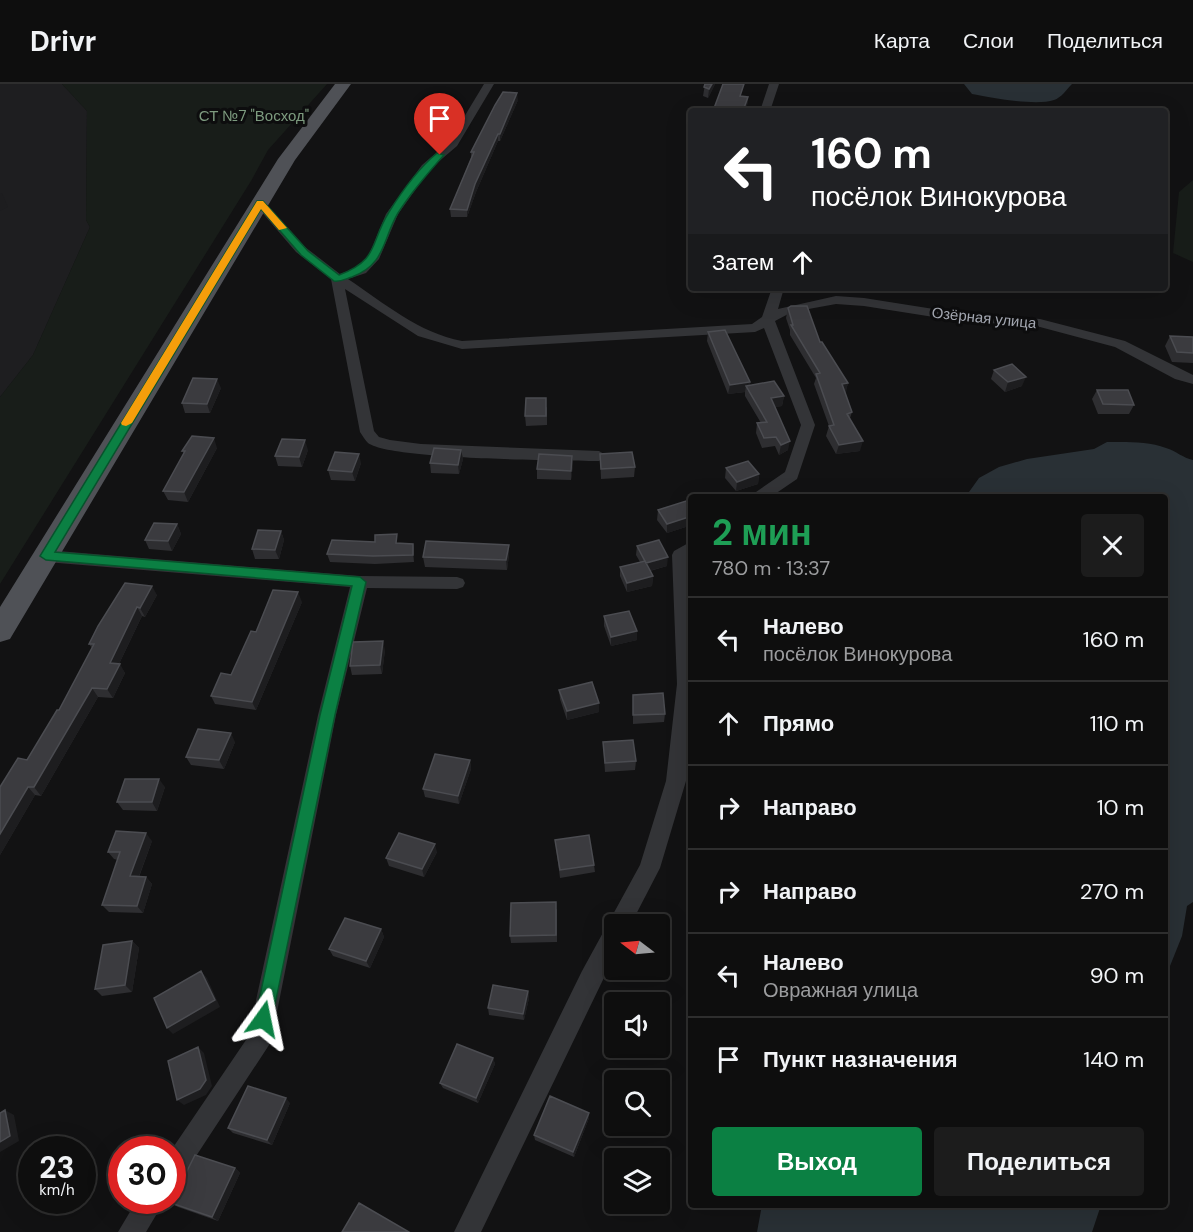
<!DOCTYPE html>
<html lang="ru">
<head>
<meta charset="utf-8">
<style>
  :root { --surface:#0e0e0e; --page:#1c1c1c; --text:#f1f3f6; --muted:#9b9c9e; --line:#2e2e2e; --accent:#0b8043 }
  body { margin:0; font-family:"DM Sans",sans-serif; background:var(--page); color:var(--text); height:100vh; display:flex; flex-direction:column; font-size:22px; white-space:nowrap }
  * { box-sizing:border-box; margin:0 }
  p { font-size:20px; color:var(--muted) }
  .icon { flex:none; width:33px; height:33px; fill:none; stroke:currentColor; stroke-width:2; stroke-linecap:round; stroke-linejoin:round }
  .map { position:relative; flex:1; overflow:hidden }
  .drawer { position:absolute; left:688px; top:410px; width:480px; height:714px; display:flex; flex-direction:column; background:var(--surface); border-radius:6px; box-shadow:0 6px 24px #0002,0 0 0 2px var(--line) }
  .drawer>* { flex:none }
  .top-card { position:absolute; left:688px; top:24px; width:480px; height:183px; border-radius:6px; box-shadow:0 6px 24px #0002,0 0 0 2px var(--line); background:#202124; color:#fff; overflow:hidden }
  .needle { width:39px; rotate:286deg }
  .buttons { position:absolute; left:604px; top:830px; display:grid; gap:12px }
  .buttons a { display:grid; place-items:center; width:66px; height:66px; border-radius:6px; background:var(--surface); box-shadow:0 6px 24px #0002,0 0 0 2px var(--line); font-size:30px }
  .speed { position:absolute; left:18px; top:1052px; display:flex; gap:12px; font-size:30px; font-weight:700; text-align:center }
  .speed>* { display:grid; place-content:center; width:78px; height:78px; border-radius:50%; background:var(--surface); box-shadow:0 6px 24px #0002,0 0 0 2px var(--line); line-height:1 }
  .speed small { font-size:15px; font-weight:400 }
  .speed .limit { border:9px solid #d22; background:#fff; color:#111 }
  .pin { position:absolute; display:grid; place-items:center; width:51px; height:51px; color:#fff; margin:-62px -26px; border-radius:50% 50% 50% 0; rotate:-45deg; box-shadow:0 0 6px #0007 }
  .pin .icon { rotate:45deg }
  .me { position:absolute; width:66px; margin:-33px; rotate:12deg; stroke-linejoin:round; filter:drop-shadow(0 0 4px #0008) }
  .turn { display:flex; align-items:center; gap:21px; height:126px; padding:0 24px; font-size:27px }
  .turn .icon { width:78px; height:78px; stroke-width:2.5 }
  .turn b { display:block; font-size:42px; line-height:51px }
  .then { display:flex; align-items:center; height:57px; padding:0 24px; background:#0003; gap:12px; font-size:22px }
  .round { display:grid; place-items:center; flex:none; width:63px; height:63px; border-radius:6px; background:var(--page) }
  .overview { display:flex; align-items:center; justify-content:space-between; height:102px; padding:0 24px }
  h1 { font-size:36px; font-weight:700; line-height:45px; color:#1e9e55 }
  .action { display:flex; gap:12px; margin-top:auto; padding:12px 24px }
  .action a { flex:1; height:69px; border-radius:6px; background:var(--accent); color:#fff; font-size:24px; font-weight:700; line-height:69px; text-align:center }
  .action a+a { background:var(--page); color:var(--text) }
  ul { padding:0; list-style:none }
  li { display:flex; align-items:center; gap:18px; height:84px; padding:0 24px; border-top:2px solid var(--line) }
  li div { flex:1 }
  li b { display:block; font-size:22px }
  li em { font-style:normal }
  header { display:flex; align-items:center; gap:36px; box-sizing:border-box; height:84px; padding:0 30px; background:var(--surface); border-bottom:2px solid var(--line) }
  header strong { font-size:28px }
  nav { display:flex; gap:33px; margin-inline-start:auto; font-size:21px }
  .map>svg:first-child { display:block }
  .built { fill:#1e1e20 }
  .green { fill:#181d19 }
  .water { fill:#293035 }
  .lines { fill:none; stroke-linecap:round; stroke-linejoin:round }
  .street { fill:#333437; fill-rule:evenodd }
  .primary { fill:#4f5156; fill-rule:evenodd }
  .wall { fill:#2e2e31 }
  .shaded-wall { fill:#1d1d1f }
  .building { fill:#3b3b3f; stroke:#4b4c51; stroke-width:1.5 }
  .route { fill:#0b8043; stroke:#07532c; stroke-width:1.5 }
  .slow { fill:#f59e0b }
  .labels { text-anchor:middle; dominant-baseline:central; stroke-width:6; stroke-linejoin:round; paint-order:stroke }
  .far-park-label { font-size:15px; fill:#7d9b7f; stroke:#0d0d0e }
  .far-street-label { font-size:15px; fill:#a4a8b2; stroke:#0d0d0e }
</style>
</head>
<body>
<header>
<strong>Drivr</strong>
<nav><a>Карта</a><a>Слои</a><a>Поделиться</a></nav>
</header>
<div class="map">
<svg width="1193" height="1148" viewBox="0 0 1193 1148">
  <rect width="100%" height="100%" fill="#121213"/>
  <!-- built -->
  <path class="built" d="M 0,0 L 62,0 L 87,27 L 86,136 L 90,143 L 33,271 L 0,313 Z"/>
  <!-- green -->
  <path class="green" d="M 62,0 L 327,0 L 268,66 L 251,97 L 0,500 L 0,313 L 33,271 L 90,143 L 86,136 L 87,27 Z
    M 1193,96 L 1193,178 L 1173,169 L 1179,108 Z"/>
  <!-- water -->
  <path class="water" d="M 964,0 L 1072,0 C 1067,5 1061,14 1054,16 C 1036,22 992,14 972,10 Z
    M 1107,358 C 1126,358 1148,357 1166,364 C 1176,367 1183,374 1193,376 L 1193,818 L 1187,822 L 1182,852 L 1166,892 L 1166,412 L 954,412 L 969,408 L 979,394 L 999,383 L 1027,375 L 1094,365 Z
    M 762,1121 L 762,1120 L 1101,1121 L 1092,1148 L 757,1148 Z"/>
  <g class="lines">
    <!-- street -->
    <path class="street" d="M 484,0 L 494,0 L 457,62 L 430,85 L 398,130 L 379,175 L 366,189 L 348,195 C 384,219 419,249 462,257 L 752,240 L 762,233 L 772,204 L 784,204 L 778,225 L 836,212 L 864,214 L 959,229 L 1040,235 L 1125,257 L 1193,291 L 1193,300 L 1175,295 L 1115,263 L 1040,243 L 959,237 L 864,222 L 836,220 L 792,228 L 775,237 L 815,341 L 797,395 L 772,412 L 754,412 L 756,408 L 785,388 L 801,341 L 764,244 L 755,248 L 462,265 L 418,252 L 345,205 L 374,347 L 379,353 L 390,356 L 421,360 L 599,367 L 607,372 L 599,377 C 561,376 391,376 368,359 C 365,356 362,351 360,348 L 331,195 L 296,168 L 254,119 L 260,115 L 264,117 L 305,163 L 340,190 L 358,183 L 369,171 L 386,130 L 422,81 L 449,58 Z
      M 769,0 L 779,0 L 770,27 L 760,27 Z
      M 692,457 L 692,471 L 688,474 L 692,531 L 692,638 L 686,697 L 660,784 L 631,840 L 615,840 L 615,871 L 481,1148 L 454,1148 L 582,887 L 640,781 L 666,697 L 677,600 L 672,471 L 674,467 Z
      M 46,466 L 360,492 L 457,493 L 463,495 L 465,499 L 463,503 L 457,505 L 367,504 L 336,631 L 271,958 L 181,1095 L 172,1098 L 172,1065 L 248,953 L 318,631 L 350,503 L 46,478 L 40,476 L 38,472 L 40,468 Z
      M 137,1116 L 165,1116 L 146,1148 L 118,1148 Z"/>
    <!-- primary -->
    <path class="primary" d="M 335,0 L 351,0 L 295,76 L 10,555 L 0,558 L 0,523 L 278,75 Z"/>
  </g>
  <!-- wall -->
  <path class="wall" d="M 705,0 L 715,0 L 708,14 L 703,12 Z
    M 518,16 L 500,57 L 498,57 L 476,108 L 467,133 L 451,133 L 450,125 L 471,74 L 471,68 Z
    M 788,224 L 820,258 L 848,299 L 845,309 L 852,328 L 850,334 L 860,367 L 836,370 L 826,352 L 829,342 L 814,300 L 816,294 L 790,251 L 790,246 L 786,234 Z
    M 708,248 L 750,298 L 749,302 L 784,312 L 782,322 L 775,323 L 788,366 L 779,371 L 775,362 L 762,364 L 756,349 L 757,339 L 761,339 L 745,312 L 745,308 L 728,310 L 707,257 Z
    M 1170,252 L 1193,253 L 1193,279 L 1172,278 L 1165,262 Z
    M 994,286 L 1022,302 L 1005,308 L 991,295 Z
    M 221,304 L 210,329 L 185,329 L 182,319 Z
    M 1097,306 L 1134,321 L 1129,330 L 1098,330 L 1092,315 Z
    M 547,323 L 547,341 L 526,342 L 525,332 Z
    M 217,364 L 188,418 L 168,416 L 163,407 L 184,370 L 182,367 Z
    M 308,366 L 302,383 L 278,382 L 275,372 Z
    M 461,366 L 463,375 L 459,390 L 431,389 L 430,379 Z
    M 600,370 L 635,383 L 634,393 L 601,395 Z
    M 572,372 L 573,381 L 571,396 L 537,395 L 537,385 Z
    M 361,379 L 355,397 L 331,396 L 328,386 Z
    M 726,384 L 759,390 L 758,400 L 736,407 L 725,394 Z
    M 692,424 L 692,441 L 667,449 L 657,436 L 658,426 Z
    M 177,440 L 181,450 L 172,467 L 149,465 L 145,456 Z
    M 281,447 L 284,456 L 279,475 L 255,475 L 252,465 Z
    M 399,459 L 413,460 L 414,467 L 414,478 L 375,480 L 330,478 L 327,470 Z
    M 509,461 L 509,471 L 507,486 L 425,483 L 423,473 Z
    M 637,462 L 667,482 L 650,487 L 653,492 L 652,502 L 627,508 L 620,492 L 620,483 L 640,478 L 636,471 Z
    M 125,499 L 157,511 L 145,533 L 142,532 L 119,580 L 125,589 L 113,614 L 98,613 L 41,712 L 35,711 L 0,771 L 0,703 L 27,676 L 59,626 L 92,564 L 89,560 Z
    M 302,518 L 256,626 L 215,620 L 211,612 L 231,591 L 256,548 Z
    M 604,532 L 637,547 L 637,556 L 611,562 L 604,542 Z
    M 385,566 L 382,590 L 352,591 L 350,582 Z
    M 559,606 L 599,628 L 567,636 L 560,615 Z
    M 633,611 L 665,630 L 664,638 L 633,640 Z
    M 235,658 L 224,685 L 191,681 L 186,673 Z
    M 603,658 L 636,677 L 635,686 L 605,688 Z
    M 470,676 L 471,685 L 459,720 L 425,713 L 423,705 Z
    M 165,703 L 157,727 L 123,726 L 117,718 Z
    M 555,756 L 594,781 L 595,788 L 560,794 Z
    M 152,757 L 139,793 L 146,793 L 152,800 L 143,829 L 109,828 L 102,821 L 118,776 L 114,775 L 108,768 Z
    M 437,768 L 424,793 L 389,782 L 386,774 Z
    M 557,825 L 557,858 L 511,859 L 510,852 Z
    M 381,845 L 384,853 L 370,884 L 333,872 L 329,865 Z
    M 132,857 L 139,864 L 132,908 L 102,912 L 95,905 Z
    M 528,907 L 529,914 L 524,936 L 489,931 L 488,924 Z
    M 493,974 L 495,980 L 478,1019 L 443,1004 L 440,999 Z
    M 290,1019 L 272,1061 L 233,1049 L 228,1044 Z
    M 589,1034 L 574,1073 L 535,1056 L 534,1051 Z
    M 235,1084 L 240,1089 L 218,1137 L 178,1123 L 171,1119 Z"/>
  <!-- shaded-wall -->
  <path class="shaded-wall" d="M 712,0 L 715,0 L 708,14 L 709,5 Z
    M 517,9 L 518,16 L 500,57 L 500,50 Z
    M 748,13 L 748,19 L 745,27 L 743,27 Z
    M 498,50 L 498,57 L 476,108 L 467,133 L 467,126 L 475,100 Z
    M 2,109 L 8,123 L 0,127 L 0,110 Z
    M 1026,293 L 1022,302 L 1005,308 L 1008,298 Z
    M 217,295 L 221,304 L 210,329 L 207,320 Z
    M 750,298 L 748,307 L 746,302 L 745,308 L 728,310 L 730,301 Z
    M 848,299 L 846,309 L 840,310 L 842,300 Z
    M 784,312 L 782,322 L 770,324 L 771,314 Z
    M 214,354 L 217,364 L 188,418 L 184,408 Z
    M 305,356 L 308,366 L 302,383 L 299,373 Z
    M 790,357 L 788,366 L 779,371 L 781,361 Z
    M 863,357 L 860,367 L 836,370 L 839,361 Z
    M 461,366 L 463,375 L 459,390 L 458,381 Z
    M 359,370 L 361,379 L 355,397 L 352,388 Z
    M 572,372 L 573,381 L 571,396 L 571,387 Z
    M 759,390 L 758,400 L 736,407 L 737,398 Z
    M 692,432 L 692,441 L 667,449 L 667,440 Z
    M 177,440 L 181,450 L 172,467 L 168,457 Z
    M 281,447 L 284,456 L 279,475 L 275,466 Z
    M 413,460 L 414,467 L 414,478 L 413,471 Z
    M 509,461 L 509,471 L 507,486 L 506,476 Z
    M 668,473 L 667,482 L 645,488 L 646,479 Z
    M 653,492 L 652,502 L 627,508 L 627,499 Z
    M 152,502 L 157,511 L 145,533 L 140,524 Z
    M 298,508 L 302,518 L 256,626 L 252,618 Z
    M 137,523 L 142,532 L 115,588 L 110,579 Z
    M 637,547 L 637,556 L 611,562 L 611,553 Z
    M 383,557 L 385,566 L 382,590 L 380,581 Z
    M 120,580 L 125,589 L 113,614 L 107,605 Z
    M 92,604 L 98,613 L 41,712 L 34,703 Z
    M 599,619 L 599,628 L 567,636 L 567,627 Z
    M 231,649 L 235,658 L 224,685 L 219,676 Z
    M 470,676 L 471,685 L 459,720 L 458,712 Z
    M 159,695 L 165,703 L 157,727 L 152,718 Z
    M 28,703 L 35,711 L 0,771 L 0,750 Z
    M 146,749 L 152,757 L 136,800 L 130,792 Z
    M 435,760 L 437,768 L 424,793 L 422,785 Z
    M 146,793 L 152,800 L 143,829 L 137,822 Z
    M 381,845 L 384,853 L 370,884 L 366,877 Z
    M 132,857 L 139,864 L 132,908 L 125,901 Z
    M 201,887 L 207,894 L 220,923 L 173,950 L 167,944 Z
    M 528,907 L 529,914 L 524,936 L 523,930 Z
    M 198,963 L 204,969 L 212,1002 L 206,1011 L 184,1021 L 177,1016 Z
    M 493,974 L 495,980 L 478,1019 L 476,1014 Z
    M 286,1014 L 290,1019 L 272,1061 L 267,1056 Z
    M 5,1026 L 14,1031 L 19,1057 L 0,1068 L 0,1058 Z
    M 589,1029 L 589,1034 L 574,1073 L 573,1068 Z
    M 235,1084 L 240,1089 L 218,1137 L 212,1133 Z"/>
  <!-- building -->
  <path class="building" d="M 705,0 L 712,0 L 709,5 L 704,3 Z
    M 723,0 L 744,0 L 740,12 L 748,13 L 743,27 L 713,27 Z
    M 503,8 L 517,9 L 500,50 L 498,50 L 475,100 L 467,126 L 450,125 L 474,68 L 471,68 L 495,21 Z
    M 791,222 L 807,222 L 820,258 L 822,258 L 848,299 L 842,300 L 852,328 L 847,330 L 863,357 L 839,361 L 829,342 L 834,341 L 816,290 L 820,289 L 791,241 L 793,241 L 788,224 Z
    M 725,246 L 750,298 L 730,301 L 708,248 Z
    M 1170,252 L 1193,253 L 1193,269 L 1177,268 Z
    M 1012,280 L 1026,293 L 1008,298 L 994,286 Z
    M 193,294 L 217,295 L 207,320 L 182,319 Z
    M 774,297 L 784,312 L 771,314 L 790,357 L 781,361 L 776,353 L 764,354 L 757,339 L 767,338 L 746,302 Z
    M 1097,306 L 1128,306 L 1134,321 L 1103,320 Z
    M 526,314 L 546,314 L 546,332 L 525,332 Z
    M 192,352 L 214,354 L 184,408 L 163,407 L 185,367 L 182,367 Z
    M 282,355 L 305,356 L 299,373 L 275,372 Z
    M 434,364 L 461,366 L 458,381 L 430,379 Z
    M 335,368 L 359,370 L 352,388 L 328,386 Z
    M 632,368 L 635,383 L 601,385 L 600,370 Z
    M 539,370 L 572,372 L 571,387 L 537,385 Z
    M 748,377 L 759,390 L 737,398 L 726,384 Z
    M 686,417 L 692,424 L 692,432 L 667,440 L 658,426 Z
    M 154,439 L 177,440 L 168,457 L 145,456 Z
    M 258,446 L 281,447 L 275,466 L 252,465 Z
    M 397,450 L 396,459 L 413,460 L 413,471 L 373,472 L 327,470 L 332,456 L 375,458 L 375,451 Z
    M 659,456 L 668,473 L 646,479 L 637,462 Z
    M 426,457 L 509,461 L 506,476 L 423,473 Z
    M 645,477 L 653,492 L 627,499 L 620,483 Z
    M 125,499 L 152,502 L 140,524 L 137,523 L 110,579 L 120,580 L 107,605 L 92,604 L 34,703 L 28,703 L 0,750 L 0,703 L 18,674 L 27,676 L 57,626 L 59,626 L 94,560 L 89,560 L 98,542 Z
    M 273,506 L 298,508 L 252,618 L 211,612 L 221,589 L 231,591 L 251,547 L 256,548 Z
    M 629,527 L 637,547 L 611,553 L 604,532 Z
    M 383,557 L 380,581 L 350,582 L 353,558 Z
    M 592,598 L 599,619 L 567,627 L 559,606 Z
    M 663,609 L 665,630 L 633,631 L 633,611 Z
    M 198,645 L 231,649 L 219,676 L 186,673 Z
    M 633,656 L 636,677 L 605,679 L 603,658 Z
    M 435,670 L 470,676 L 458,712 L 423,705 Z
    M 125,695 L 159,695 L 152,718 L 117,718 Z
    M 116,747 L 146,749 L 130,792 L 146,793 L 137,822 L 102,821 L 120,768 L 108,768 Z
    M 399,749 L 435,760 L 422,785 L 386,774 Z
    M 589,751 L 594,781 L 560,786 L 555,756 Z
    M 556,818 L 556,851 L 510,852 L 511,819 Z
    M 345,834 L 381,845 L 366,877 L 329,865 Z
    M 132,857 L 125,901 L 95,905 L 103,861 Z
    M 201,887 L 215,916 L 167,944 L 154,914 Z
    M 493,901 L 528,907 L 523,930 L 488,924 Z
    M 457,960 L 493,974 L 476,1014 L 440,999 Z
    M 198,963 L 206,996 L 200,1005 L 177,1016 L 168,977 Z
    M 248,1002 L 286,1014 L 267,1056 L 228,1044 Z
    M 550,1012 L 589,1029 L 573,1068 L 534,1051 Z
    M 5,1026 L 10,1052 L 0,1058 L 0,1029 Z
    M 195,1071 L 235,1084 L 212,1133 L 171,1119 Z
    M 359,1119 L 409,1148 L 342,1148 Z"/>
  <!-- route -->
  <path class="route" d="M 437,69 L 444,71 C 427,90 412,107 398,129 C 382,156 386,180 352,193 C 345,195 341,198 334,197 L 301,171 L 261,125 L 55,468 L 360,493 L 366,498 L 335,631 L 272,935 L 270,941 L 263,944 L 257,941 L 255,935 L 320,631 L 352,502 L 46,476 L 40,472 L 257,117 L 263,117 L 308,167 L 339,191 C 380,175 369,160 389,128 C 402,107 418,85 437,69 Z"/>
  <!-- slow -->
  <path class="slow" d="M 257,117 L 263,117 L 287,144 L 279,146 L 261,125 L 132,339 L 126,342 L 122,341 L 121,339 Z"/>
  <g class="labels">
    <!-- far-park labels -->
    <g class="far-park-label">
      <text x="254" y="32">СТ №7 "Восход"</text>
    </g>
    <!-- far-street labels -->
    <g class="far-street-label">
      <text transform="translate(984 234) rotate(6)">Озёрная улица</text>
    </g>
  </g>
</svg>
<div class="buttons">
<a><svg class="needle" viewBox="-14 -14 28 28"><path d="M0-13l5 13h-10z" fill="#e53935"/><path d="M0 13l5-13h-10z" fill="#9b9c9e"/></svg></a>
<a><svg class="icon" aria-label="sound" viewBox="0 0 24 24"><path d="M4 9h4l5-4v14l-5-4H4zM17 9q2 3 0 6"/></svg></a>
<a><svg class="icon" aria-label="search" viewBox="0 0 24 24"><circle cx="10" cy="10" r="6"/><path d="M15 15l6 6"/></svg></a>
<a><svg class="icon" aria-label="layers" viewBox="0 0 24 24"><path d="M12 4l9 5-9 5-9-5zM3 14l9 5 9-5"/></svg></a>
</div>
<div class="speed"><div>23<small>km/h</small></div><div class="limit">30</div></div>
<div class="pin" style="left:440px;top:71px;background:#d93025"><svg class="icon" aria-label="arrive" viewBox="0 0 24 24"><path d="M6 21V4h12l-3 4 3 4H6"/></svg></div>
<svg class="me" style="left:263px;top:935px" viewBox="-20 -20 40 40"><path d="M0-17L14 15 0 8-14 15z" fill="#0b8043" stroke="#fff" stroke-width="4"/></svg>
<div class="top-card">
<div class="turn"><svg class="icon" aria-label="left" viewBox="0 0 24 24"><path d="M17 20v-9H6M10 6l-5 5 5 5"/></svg><div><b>160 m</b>посёлок Винокурова</div></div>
<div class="then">Затем<svg class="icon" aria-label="ahead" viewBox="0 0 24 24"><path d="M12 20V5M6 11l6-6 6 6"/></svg></div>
</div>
<section class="drawer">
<div class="overview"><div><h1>2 мин</h1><p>780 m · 13:37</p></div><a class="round"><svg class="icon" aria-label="close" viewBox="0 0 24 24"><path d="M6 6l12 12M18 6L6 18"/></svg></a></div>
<ul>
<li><svg class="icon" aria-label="left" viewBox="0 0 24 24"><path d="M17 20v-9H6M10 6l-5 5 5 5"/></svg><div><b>Налево</b><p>посёлок Винокурова</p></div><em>160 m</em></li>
<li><svg class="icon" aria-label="ahead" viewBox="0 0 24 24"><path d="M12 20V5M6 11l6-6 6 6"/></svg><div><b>Прямо</b></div><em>110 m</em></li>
<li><svg class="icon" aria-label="right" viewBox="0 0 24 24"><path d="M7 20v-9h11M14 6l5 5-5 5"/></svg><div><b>Направо</b></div><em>10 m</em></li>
<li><svg class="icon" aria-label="right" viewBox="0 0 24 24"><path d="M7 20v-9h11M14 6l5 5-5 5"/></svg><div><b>Направо</b></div><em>270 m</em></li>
<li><svg class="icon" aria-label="left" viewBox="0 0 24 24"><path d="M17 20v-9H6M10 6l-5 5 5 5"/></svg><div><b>Налево</b><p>Овражная улица</p></div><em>90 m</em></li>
<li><svg class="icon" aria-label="arrive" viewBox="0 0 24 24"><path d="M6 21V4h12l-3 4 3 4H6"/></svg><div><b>Пункт назначения</b></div><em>140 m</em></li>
</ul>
<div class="action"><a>Выход</a><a>Поделиться</a></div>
</section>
</div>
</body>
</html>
